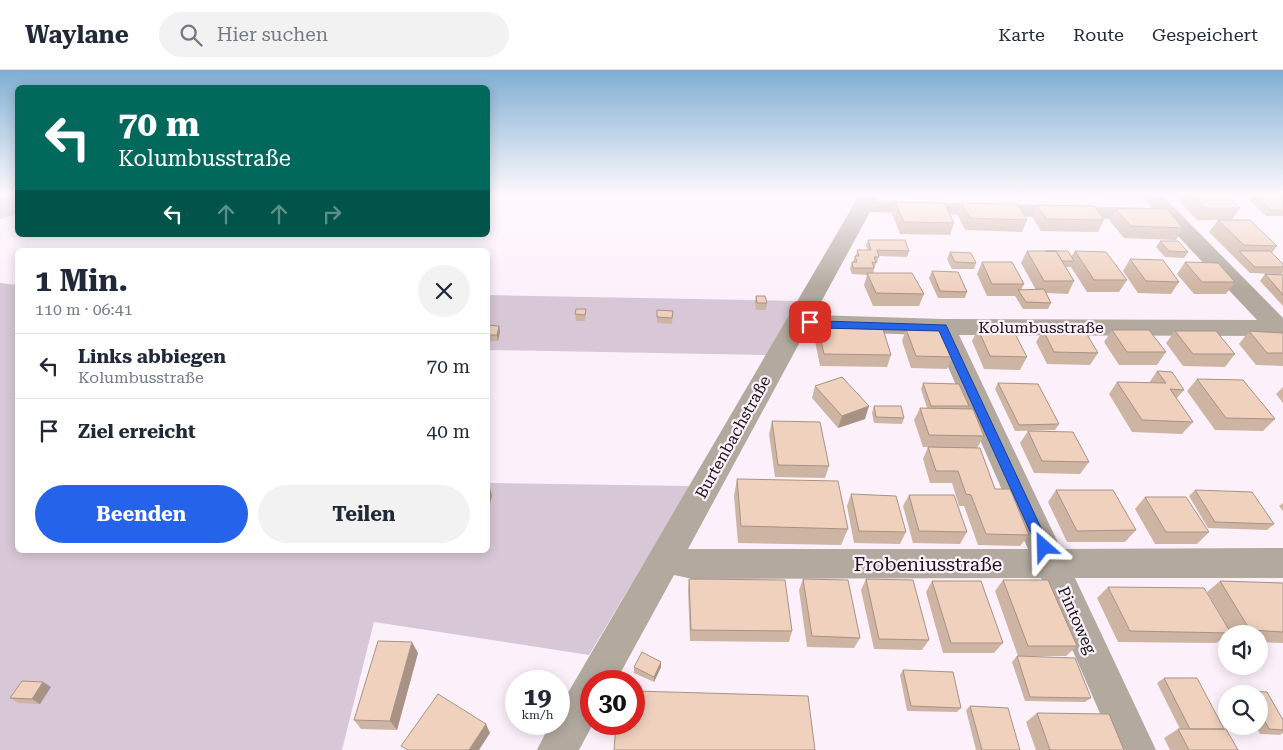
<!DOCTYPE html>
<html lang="de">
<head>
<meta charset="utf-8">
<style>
  :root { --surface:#fff; --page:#f2f2f3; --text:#1f2937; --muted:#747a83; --line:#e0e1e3; --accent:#2563eb }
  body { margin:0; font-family:"Roboto Serif",serif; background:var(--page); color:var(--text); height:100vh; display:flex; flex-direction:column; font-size:19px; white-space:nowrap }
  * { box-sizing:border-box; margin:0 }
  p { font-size:16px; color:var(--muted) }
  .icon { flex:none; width:28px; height:28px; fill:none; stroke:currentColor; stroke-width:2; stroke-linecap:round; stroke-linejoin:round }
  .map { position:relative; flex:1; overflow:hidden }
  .drawer { position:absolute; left:15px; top:178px; width:475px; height:305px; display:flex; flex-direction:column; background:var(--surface); border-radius:8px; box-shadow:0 2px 12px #0003 }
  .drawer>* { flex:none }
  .hud { position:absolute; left:15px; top:15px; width:475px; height:152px; border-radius:8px; box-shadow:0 2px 12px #0003; background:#00695c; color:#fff; overflow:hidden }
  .fabs { position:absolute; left:1218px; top:555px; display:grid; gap:10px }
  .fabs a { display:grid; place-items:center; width:50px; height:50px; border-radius:50%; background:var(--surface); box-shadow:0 2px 12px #0003; font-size:25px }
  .speed { position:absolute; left:505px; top:600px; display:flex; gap:10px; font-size:25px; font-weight:700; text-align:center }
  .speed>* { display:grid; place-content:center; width:65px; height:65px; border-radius:50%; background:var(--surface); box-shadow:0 2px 12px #0003; line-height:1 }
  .speed small { font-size:12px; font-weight:400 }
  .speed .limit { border:8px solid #d22; background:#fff; color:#111 }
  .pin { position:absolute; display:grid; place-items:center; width:42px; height:42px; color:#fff; margin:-21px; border-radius:10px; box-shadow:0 2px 8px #0006 }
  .me { position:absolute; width:55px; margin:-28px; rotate:335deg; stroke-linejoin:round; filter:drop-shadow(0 0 4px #0008) }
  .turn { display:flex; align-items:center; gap:18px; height:105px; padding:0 20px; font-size:22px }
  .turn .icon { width:65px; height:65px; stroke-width:2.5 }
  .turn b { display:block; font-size:35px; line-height:42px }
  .lanes { display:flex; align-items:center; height:48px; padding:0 20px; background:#0003; justify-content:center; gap:25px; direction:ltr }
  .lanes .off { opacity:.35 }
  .round { display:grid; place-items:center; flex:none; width:52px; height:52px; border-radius:26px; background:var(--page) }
  .overview { display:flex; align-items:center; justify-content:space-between; height:85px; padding:0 20px }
  h1 { font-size:30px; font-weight:700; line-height:38px }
  .button { display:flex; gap:10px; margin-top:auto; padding:10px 20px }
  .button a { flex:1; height:58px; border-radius:30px; background:var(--accent); color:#fff; font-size:20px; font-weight:700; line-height:58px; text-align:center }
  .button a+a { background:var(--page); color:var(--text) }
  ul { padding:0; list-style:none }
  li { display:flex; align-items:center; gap:15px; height:65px; padding:0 20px; border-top:1px solid var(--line) }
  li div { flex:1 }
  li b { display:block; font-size:19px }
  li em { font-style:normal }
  header { display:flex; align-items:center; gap:30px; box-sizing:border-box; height:70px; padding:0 25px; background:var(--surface); border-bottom:1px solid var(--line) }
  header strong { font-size:24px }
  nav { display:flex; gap:28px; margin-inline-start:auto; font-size:18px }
  .search { width:350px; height:45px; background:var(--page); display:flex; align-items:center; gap:12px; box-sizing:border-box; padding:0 18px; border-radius:28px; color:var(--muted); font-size:19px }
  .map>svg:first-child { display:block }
  .green { fill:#d8c8d7 }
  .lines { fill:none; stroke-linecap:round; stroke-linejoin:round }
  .minor { fill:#b3a99f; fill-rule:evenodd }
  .wall { fill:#ceb4a3 }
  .shaded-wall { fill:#a79285 }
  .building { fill:#efd1be; stroke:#a79285 }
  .route { fill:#2563eb; stroke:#184099 }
  .labels { text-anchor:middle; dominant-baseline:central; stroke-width:4.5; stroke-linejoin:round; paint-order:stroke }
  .street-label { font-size:16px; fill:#181417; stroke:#fcf1fb }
  .near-street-label { font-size:19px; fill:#181417; stroke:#fcf1fb }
</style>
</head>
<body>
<header>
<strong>Waylane</strong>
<div class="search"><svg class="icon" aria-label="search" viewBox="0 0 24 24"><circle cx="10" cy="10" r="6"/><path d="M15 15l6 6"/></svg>Hier suchen</div>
<nav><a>Karte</a><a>Route</a><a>Gespeichert</a></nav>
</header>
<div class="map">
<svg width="1283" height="680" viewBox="0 0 1283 680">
  <rect width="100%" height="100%" fill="#fcf1fb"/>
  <!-- green -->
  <path class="green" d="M 0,124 L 17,124 L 17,144 L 0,149 Z
    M 0,213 L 17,215 L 18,480 L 488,480 L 488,413 L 690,416 L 589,585 L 374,552 L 342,680 L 0,680 Z
    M 488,225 L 797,231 L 767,285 L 488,280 Z"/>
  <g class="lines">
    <!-- minor -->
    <path class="minor" d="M 860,124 L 880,124 L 876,131 L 878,131 L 1152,138 L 1140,124 L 1161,124 L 1283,248 L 1283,271 L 1272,266 L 959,265 L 1061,479 L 1283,478 L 1283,508 L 1075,508 L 1156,680 L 1116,680 L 1041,508 L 693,509 L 674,505 L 616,611 L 591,611 L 591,654 L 593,654 L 579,680 L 537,680 L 550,654 L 559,654 L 559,638 ZM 870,142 L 1152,150 L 1160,147 L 1257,250 L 943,249 L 814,245 ZM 807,259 L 822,262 L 934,265 L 1028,479 L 688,479 Z"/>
  </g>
  <!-- wall -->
  <path class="wall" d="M 914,124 L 970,124 L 969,126 L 917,128 Z
    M 994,124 L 1028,124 L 1027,127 L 996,127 Z
    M 1045,124 L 1090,124 L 1088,128 L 1047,127 Z
    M 1103,124 L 1140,124 L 1137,128 L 1105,127 Z
    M 1182,124 L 1224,124 L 1240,138 L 1232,150 L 1197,150 L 1178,130 Z
    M 1254,124 L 1283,124 L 1283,146 L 1266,146 L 1249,130 Z
    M 895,132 L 954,153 L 950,165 L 900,164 L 892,144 Z
    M 961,133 L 1027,150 L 1022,162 L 965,160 L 957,144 Z
    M 1037,135 L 1104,150 L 1098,162 L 1041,161 L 1032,147 Z
    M 1116,139 L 1183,158 L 1176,170 L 1124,168 L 1109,150 Z
    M 1218,150 L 1277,176 L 1272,183 L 1283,194 L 1283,202 L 1282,204 L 1250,203 L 1209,162 Z
    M 868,170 L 909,181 L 907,187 L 879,186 L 877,193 L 876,193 L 873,203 L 924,224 L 919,236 L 873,236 L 864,215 L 867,205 L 852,204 L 850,199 L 852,192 L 853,192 L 855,186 L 856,186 L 857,180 L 868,180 L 866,176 Z
    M 1160,171 L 1188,182 L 1184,188 L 1165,187 L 1156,177 Z
    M 1027,181 L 1071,187 L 1075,181 L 1127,210 L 1119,222 L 1087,222 L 1071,197 L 1066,197 L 1074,211 L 1068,224 L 1046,223 L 1051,233 L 1048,239 L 1023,239 L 1015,226 L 987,226 L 977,204 L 982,192 L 1024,214 L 1021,220 L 1036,220 L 1021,193 Z
    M 950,182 L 976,193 L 974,199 L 952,199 L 947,189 Z
    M 1130,189 L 1179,212 L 1171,224 L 1138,223 L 1123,201 Z
    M 1185,192 L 1235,212 L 1226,224 L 1194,224 L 1177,204 Z
    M 932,201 L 967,222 L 965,228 L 938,228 L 929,208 Z
    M 1265,204 L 1282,205 L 1283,204 L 1283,236 L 1260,211 Z
    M 756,226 L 767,233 L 766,240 L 756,240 L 755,232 Z
    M 586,239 L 586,245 L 585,251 L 576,251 L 575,244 Z
    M 657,240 L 673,241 L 672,254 L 657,253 Z
    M 488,255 L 499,256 L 500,262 L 498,271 L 488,271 Z
    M 818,258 L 891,285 L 887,297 L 820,296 L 815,271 Z
    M 906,259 L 952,287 L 947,299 L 911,298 L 902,271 Z
    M 978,259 L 1027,287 L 1020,300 L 984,299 L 972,271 Z
    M 1043,260 L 1098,283 L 1090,295 L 1047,294 L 1036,272 Z
    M 1112,260 L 1166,282 L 1157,295 L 1119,295 L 1104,272 Z
    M 1175,261 L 1235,284 L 1225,297 L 1183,296 L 1166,273 Z
    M 1249,261 L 1283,263 L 1283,296 L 1256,295 L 1239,274 Z
    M 1157,301 L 1184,320 L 1176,329 L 1193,352 L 1182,364 L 1132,362 L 1109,324 L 1117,312 L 1149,313 Z
    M 1197,309 L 1275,349 L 1263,361 L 1215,360 L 1187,321 Z
    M 923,313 L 969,336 L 967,339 L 984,366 L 977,378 L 995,419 L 1029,465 L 1020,476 L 978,475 L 964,436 L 959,436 L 952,413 L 930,413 L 923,389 L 928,377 L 923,377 L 914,350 L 920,338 L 927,338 L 921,319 Z
    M 998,313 L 1059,354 L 1055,360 L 1015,361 L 995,319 Z
    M 815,316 L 865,349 L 838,358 L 812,328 Z
    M 1283,317 L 1283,333 L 1276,324 Z
    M 874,336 L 904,348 L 902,354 L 874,353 L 872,343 Z
    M 772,351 L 829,396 L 825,408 L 775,407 L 769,364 Z
    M 1028,361 L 1089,392 L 1080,404 L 1034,403 L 1020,373 Z
    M 737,409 L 848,459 L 841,475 L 738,473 L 734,426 Z
    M 1056,420 L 1136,460 L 1125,472 L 1067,472 L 1048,432 Z
    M 1195,420 L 1274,454 L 1267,460 L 1208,458 L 1189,426 Z
    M 851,424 L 906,462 L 900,474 L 854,473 L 847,436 Z
    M 909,425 L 967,462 L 960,474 L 913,473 L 903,436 Z
    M 1145,427 L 1209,462 L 1197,474 L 1155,474 L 1135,439 Z
    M 1283,433 L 1283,441 L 1279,436 Z
    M 689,509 L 792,561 L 789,572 L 690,571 L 688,520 Z
    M 803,509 L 860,568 L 854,578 L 807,577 L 799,520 Z
    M 866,509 L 929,570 L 922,580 L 874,579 L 861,520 Z
    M 1003,510 L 1077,576 L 1066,586 L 1018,586 L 995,521 Z
    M 932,511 L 1003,573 L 994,583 L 943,583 L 926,522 Z
    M 1220,511 L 1283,513 L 1283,573 L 1259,572 L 1259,564 L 1231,564 L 1230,563 L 1226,564 L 1226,566 L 1216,573 L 1118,572 L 1097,528 L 1108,517 L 1223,549 L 1207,522 Z
    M 418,583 L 397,660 L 361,659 L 354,650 Z
    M 1017,586 L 1091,628 L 1085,632 L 1025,631 L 1012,592 Z
    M 661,592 L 661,597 L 654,612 L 634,603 L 634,597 Z
    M 903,600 L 961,638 L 957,642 L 907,641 L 900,605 Z
    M 1164,608 L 1223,659 L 1238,680 L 1170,680 L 1164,668 L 1178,659 L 1180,659 L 1157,613 Z
    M 51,617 L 40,634 L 18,633 L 10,628 Z
    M 1248,621 L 1267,622 L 1283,650 L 1283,663 L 1280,665 L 1260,664 L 1256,656 L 1259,656 L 1259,624 L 1244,624 Z
    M 970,636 L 1020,680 L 976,680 L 966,640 Z
    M 1037,643 L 1124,680 L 1036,680 L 1026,652 Z"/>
  <!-- shaded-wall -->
  <path class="shaded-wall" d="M 499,256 L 500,262 L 498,271 L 497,265 Z
    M 869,336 L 865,349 L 838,358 L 842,346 Z
    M 490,419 L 492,425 L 489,440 L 488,432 Z
    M 412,572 L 418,583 L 397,660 L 390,651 Z
    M 661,592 L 661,597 L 654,612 L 654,607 Z
    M 43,612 L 51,617 L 40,634 L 32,629 Z
    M 486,654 L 490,663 L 479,680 L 469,680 Z"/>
  <!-- building -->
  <path class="building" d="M 1190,124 L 1224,124 L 1240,138 L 1205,138 Z
    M 1254,124 L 1283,124 L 1283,140 L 1271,140 Z
    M 895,132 L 944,133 L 954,153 L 904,152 Z
    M 961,133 L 1017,134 L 1027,150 L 970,148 Z
    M 1037,135 L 1094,136 L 1104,150 L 1047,149 Z
    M 1116,139 L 1167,139 L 1183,158 L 1131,156 Z
    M 1218,150 L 1250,150 L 1277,176 L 1244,175 Z
    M 868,170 L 905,170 L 909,181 L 877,180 L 879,187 L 874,187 L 876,193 L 872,192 L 874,198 L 853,198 L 852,192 L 857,192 L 855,186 L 859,186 L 857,180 L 871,180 Z
    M 1160,171 L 1178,171 L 1188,182 L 1169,181 Z
    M 1027,181 L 1056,181 L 1074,211 L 1044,211 Z
    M 1045,181 L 1068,181 L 1074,191 L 1062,191 L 1056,181 Z
    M 1075,181 L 1106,182 L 1127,210 L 1094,210 Z
    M 1239,181 L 1270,181 L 1283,194 L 1283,197 L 1255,197 Z
    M 950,182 L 971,183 L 976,193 L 955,192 Z
    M 1130,189 L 1163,190 L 1179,212 L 1146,211 Z
    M 982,192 L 1012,192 L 1024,214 L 992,214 Z
    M 1185,192 L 1218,193 L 1235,212 L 1202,212 Z
    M 932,201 L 958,202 L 967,222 L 940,221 Z
    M 867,203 L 912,203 L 924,224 L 876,223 Z
    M 1265,204 L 1283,205 L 1283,225 Z
    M 1044,219 L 1051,233 L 1026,232 L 1018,220 Z
    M 756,226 L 765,226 L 767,233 L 757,233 Z
    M 576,239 L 586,239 L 585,245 L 575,244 Z
    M 657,240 L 673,241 L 672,248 L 657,247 Z
    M 488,255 L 499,256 L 497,265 L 488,265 Z
    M 818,258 L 883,259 L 891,285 L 824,284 Z
    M 906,259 L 941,259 L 952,287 L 916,286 Z
    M 978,259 L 1013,260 L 1027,287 L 990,286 Z
    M 1043,260 L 1085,261 L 1098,283 L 1054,282 Z
    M 1112,260 L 1149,260 L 1166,282 L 1127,282 Z
    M 1175,261 L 1216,261 L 1235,284 L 1193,284 Z
    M 1249,261 L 1283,263 L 1283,283 L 1267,283 Z
    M 1157,301 L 1172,302 L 1184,320 L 1170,319 L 1193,352 L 1142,350 L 1117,312 L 1166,313 Z
    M 842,307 L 869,336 L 842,346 L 815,316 Z
    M 1197,309 L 1243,310 L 1275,349 L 1226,348 Z
    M 923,313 L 959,314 L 969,336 L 931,336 Z
    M 998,313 L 1038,314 L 1059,354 L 1019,355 Z
    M 874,336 L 901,336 L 904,348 L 876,347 Z
    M 920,338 L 973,339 L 984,366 L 929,365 Z
    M 772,351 L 820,352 L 829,396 L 778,395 Z
    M 1028,361 L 1073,362 L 1089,392 L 1042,391 Z
    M 928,377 L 980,378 L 995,419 L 1010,419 L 1029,465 L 986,464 L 971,425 L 966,424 L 958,401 L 936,401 Z
    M 737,409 L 838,411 L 848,459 L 741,456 Z
    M 488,419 L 490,419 L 488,432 Z
    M 1056,420 L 1113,420 L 1136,460 L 1077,461 Z
    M 1195,420 L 1252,422 L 1274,454 L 1215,452 Z
    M 851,424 L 896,426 L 906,462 L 859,461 Z
    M 909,425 L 954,425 L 967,462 L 919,461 Z
    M 1145,427 L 1186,427 L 1209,462 L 1166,462 Z
    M 689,509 L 785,510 L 792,561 L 691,560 Z
    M 803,509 L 848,510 L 860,568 L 812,566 Z
    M 866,509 L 913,510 L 929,570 L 879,569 Z
    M 1003,510 L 1048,510 L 1077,576 L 1028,576 Z
    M 932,511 L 981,511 L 1003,573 L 951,573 Z
    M 1220,511 L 1283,513 L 1283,562 L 1250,560 Z
    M 1108,517 L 1204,518 L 1231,563 L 1130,561 Z
    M 378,571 L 412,572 L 390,651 L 354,650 Z
    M 642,582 L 661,592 L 654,607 L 634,597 Z
    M 1017,586 L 1075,588 L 1091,628 L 1030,627 Z
    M 903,600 L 953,602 L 961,638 L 911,636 Z
    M 1164,608 L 1197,608 L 1224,659 L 1190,659 Z
    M 22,611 L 43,612 L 32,629 L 10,628 Z
    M 634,621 L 808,626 L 815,680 L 614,680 L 616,654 L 634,654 Z
    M 1248,621 L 1267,622 L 1283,650 L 1283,660 L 1269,659 L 1259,640 L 1259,624 L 1250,624 Z
    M 438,624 L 486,654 L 469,680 L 408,680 L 401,676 Z
    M 970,636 L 1008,638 L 1020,680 L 982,680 Z
    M 1037,643 L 1109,644 L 1124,680 L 1050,680 Z
    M 1178,659 L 1226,659 L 1238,680 L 1189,680 Z"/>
  <!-- sky -->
  <linearGradient id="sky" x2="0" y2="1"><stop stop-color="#7faed2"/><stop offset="0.57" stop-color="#fef9fd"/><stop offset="1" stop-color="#fef9fd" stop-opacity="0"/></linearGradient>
  <rect width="1283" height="219" fill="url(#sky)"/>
  <!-- route -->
  <path class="route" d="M 810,249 L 822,251 L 946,255 L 1050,477 L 1049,481 L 1044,483 L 1039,481 L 939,261 L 822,258 L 807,255 L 807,250 Z"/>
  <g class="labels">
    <!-- street labels -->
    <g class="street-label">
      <text x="1041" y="257">Kolumbusstraße</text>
      <text transform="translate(733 367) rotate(-61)">Burtenbachstraße</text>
      <text transform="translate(1077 550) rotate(66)">Pintoweg</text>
    </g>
    <!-- near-street labels -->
    <g class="near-street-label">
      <text x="928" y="494">Frobeniusstraße</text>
    </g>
  </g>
</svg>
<div class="fabs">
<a><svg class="icon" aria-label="sound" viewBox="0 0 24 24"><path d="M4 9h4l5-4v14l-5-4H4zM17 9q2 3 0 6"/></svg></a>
<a><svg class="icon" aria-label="search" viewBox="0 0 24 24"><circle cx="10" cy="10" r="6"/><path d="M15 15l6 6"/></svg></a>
</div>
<div class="speed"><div>19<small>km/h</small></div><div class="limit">30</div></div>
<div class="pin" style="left:810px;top:252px;background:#d93025"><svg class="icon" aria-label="arrive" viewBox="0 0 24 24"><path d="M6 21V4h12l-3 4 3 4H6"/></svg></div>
<svg class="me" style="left:1044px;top:477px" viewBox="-20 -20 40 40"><path d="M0-17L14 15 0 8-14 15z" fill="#2563eb" stroke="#fff" stroke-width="4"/></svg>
<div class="hud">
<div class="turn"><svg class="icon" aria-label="left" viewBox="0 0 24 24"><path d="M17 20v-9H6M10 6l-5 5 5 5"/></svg><div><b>70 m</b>Kolumbusstraße</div></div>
<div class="lanes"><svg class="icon" aria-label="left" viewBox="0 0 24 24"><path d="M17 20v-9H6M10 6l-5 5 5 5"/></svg><svg class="icon off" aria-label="ahead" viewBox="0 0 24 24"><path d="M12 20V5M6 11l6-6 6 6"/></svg><svg class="icon off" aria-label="ahead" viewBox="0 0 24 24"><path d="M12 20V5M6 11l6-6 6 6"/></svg><svg class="icon off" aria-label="right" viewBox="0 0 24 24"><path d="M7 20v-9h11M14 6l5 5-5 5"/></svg></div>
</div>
<section class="drawer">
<div class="overview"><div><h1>1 Min.</h1><p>110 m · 06:41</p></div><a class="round"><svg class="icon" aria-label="close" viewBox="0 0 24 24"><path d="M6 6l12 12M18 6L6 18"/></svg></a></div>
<ul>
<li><svg class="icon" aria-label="left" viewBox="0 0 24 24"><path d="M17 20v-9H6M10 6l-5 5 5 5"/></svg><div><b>Links abbiegen</b><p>Kolumbusstraße</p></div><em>70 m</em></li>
<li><svg class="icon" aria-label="arrive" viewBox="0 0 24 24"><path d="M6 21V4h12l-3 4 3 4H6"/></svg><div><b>Ziel erreicht</b></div><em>40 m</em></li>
</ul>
<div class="button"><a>Beenden</a><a>Teilen</a></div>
</section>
</div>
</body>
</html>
